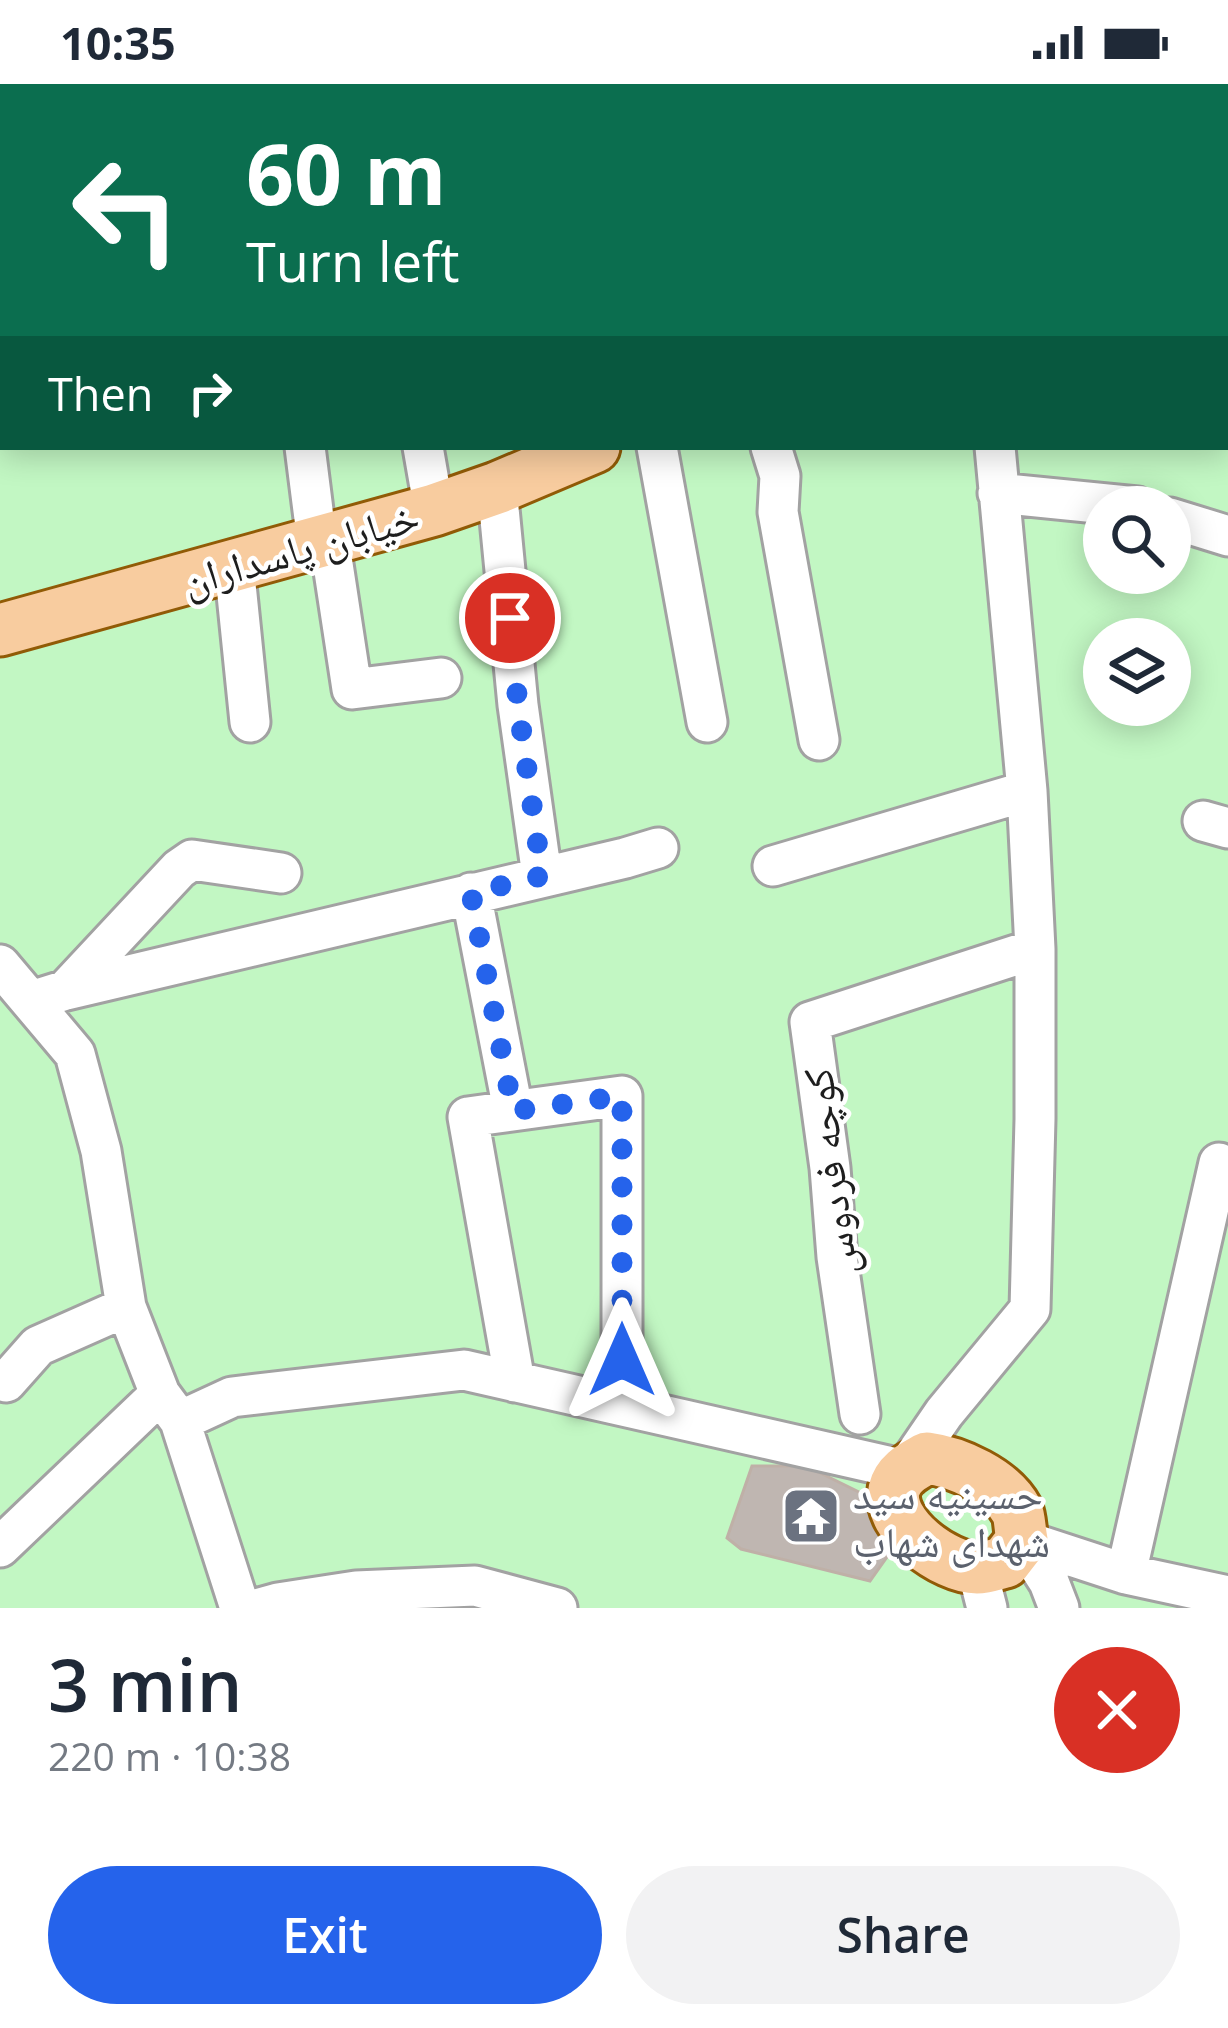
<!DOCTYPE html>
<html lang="en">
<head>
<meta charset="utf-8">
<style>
  :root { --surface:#fff; --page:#f2f2f3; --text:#1f2937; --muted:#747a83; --accent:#2563eb }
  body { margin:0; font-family:"Open Sans","Noto Naskh Arabic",sans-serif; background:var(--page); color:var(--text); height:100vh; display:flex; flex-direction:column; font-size:45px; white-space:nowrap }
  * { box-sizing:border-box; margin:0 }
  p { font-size:39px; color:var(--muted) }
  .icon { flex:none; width:66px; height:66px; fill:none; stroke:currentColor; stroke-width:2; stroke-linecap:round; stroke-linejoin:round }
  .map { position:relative; height:1524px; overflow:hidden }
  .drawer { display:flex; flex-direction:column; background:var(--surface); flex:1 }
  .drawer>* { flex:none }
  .guide { position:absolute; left:0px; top:0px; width:1230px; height:366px; box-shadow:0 6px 30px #0003; background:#0b6e4f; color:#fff; overflow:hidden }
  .fabs { position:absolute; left:1083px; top:402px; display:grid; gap:24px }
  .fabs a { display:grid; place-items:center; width:108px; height:108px; border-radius:50%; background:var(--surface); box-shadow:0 6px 30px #0003; font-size:60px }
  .pin { position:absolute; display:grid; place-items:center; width:102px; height:102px; color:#fff; margin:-51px; border:6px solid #fff; border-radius:50%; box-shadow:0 3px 12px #0007 }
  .me { position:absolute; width:132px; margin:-66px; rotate:0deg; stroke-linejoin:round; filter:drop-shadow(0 0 9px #0008) }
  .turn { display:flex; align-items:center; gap:42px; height:252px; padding:0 48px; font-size:54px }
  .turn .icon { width:156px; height:156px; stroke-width:2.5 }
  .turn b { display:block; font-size:84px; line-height:102px }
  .then { display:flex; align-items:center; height:114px; padding:0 48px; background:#0003; gap:24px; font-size:45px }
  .round { display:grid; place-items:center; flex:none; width:126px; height:126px; border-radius:63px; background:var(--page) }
  .overview { display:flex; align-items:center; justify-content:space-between; height:204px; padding:0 48px }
  h1 { font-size:72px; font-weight:600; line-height:90px }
  .primary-button { display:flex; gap:24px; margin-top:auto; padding:24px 48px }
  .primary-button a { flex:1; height:138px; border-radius:72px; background:var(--accent); color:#fff; font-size:48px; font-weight:600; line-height:138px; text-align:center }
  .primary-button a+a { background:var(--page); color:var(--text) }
  .status { display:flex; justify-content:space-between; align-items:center; height:84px; padding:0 60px; background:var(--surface); direction:ltr }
  .status svg { height:33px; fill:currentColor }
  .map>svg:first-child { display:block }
  .park { fill:#c2f7c3; fill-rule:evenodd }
  .building { fill:#bfb6b1; stroke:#bfb0a7; stroke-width:3 }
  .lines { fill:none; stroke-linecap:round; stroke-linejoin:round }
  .minor-casing { stroke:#a2a2a2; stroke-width:45 }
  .major-casing { stroke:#915b06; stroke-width:57 }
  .minor { stroke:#fff; stroke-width:39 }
  .major { stroke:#f8cc9f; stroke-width:51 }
  .route { stroke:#2563eb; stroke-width:21; stroke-dasharray:0 37.8 }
  .labels { text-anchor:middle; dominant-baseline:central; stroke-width:9; stroke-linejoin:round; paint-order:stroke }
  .street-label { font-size:42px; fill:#1e1e1e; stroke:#fff }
  .worship-label { font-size:42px; fill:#5b616d; stroke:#fff; text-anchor:start }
</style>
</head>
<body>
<div class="status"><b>10:35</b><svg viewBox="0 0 49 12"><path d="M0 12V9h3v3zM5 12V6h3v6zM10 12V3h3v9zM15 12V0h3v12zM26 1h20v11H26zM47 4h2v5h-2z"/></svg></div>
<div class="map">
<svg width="1228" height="1524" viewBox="0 0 1228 1524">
  <rect width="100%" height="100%" fill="#eeeae4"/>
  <!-- park -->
  <path class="park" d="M 0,0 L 1228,0 L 1228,1524 L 0,1524 ZM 3,3 L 1227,3 L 1227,363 L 3,363 ZM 1104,423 L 1170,423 L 1170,489 L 1104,489 ZM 1104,555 L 1170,555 L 1170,621 L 1104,621 Z"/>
  <!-- building -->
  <path class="building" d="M 553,0 L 694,0 L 693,3 L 553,3 Z
    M 752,1382 L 806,1382 L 871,1414 L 904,1449 L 870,1497 L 741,1465 L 727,1454 Z"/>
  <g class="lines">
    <defs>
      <path id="minor" d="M 356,0 L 356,3
        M 909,0 L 909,3
        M 235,3 L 248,0
        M 0,190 L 3,188
        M 1227,241 L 1228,242
        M 305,363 L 317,458
        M 423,363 L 434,426
        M 657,363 L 707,638
        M 771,363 L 780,392 L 778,428 L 819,656
        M 497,404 L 518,621 L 542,792
        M 998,409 L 1137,423
        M 1170,434 L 1228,452
        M 329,454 L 352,605 L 441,594
        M 234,481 L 250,638
        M 1203,737 L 1228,744
        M 773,782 L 1027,707
        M 471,809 L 513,1026
        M 0,881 L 75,970 L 101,1067 L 126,1223 L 160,1310 L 180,1337 L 240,1524
        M 66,906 L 179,785 L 192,776 L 281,789
        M 31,917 L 66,906 L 625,774 L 658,764
        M 6,1298 L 38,1262 L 126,1223
        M 515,1298 L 468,1033 L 622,1012 L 622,1320
        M 860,1330 L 837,1173 L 830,1084 L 810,938 L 1035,865
        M 180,1337 L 232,1313 L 464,1286 L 905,1386 L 944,1329 L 1030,1225 L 1035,1035 L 1035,865 L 1027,707 L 995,363
        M 1022,1456 L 1126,1490 L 1228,1512
        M 1022,1456 L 1049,1498 L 1059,1524
        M 0,1463 L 160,1310
        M 977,1485 L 987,1524
        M 1126,1490 L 1219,1079
        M 260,1524 L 278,1519 L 356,1507 L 475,1502 L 557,1524"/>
      <path id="major" d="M 1227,78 L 1228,77
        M 0,546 L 434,426 L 497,404 L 594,363
        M 927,1374 C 957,1378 1001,1397 1017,1427 C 1020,1434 1020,1447 1022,1456 L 1005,1478 C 997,1480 986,1484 977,1484 C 945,1484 887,1442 894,1406 C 898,1389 913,1382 927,1374 Z"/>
    </defs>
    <!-- minor casing -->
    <use href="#minor" class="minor-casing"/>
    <!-- major casing -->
    <use href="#major" class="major-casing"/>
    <!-- minor -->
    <use href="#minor" class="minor"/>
    <!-- major -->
    <use href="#major" class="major"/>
  </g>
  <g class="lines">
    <!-- route -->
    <path class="route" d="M 510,534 L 518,621 L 542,792 L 471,809 L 513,1027 L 622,1012 L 622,1276"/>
  </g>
  <!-- icons -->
  <defs>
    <symbol id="temple-square" viewBox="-11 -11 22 22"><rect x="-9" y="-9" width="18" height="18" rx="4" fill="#6b7280" stroke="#fff"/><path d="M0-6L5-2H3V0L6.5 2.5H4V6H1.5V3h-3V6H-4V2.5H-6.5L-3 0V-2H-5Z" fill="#fff"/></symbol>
  </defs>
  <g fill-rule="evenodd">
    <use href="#temple-square" x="778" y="1399" width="66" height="66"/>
  </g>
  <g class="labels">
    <!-- street labels -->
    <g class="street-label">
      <text transform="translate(300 463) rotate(-16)">خیابان پاسداران</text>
      <text transform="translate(828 1088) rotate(-97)">کوچه فردوس</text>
    </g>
    <!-- worship labels -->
    <g class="worship-label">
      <text x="853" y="1408">حسینیه سید<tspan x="853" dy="48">شهدای شهاب</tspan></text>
    </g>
  </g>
</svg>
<div class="fabs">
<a><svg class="icon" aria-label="search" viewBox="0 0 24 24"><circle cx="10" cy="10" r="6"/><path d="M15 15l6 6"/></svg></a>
<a><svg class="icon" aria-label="layers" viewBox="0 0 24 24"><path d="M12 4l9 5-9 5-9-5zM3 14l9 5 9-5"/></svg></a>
</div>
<div class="pin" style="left:510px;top:534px;background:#d93025"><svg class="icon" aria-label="arrive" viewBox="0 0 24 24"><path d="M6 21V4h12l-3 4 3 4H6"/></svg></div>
<svg class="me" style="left:622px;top:1276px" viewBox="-20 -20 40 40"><path d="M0-17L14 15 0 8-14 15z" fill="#2563eb" stroke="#fff" stroke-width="4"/></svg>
<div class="guide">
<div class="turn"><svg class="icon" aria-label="left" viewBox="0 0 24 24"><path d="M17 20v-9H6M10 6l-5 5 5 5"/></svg><div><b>60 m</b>Turn left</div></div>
<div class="then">Then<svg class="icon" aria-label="right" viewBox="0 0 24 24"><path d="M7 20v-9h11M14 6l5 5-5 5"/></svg></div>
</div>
</div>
<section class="drawer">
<div class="overview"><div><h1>3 min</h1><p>220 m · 10:38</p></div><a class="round" style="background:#d93025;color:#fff"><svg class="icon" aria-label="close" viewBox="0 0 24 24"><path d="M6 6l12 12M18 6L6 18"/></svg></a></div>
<div class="primary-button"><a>Exit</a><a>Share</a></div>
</section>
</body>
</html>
